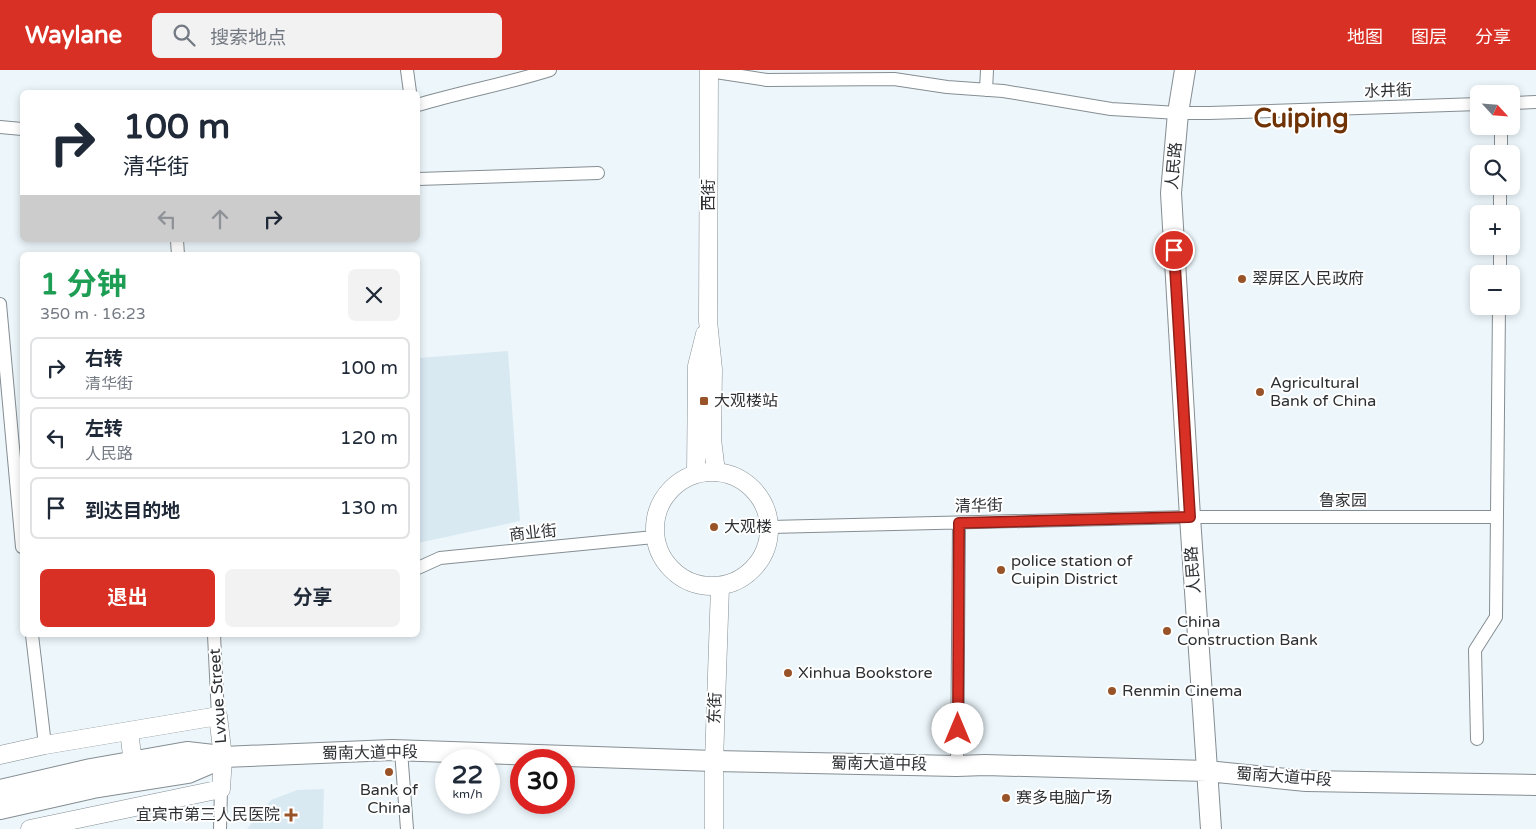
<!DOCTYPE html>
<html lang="zh">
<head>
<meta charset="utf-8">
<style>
  :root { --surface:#fff; --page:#f2f2f3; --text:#1f2937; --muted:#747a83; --line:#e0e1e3; --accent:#d93025 }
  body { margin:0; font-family:"Varela Round","Noto Sans SC",sans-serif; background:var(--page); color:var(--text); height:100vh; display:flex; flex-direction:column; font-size:19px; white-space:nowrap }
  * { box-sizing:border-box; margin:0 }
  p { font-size:16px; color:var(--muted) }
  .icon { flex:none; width:28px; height:28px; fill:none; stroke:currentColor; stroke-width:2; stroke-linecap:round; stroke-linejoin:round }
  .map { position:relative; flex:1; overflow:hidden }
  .sheet { position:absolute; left:20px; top:182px; width:400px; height:385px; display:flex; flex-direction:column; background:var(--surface); border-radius:8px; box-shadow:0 2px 8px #0003 }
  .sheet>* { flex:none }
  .top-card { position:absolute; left:20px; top:20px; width:400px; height:152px; border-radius:8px; box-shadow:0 2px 8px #0003; background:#fff; color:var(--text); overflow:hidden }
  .needle { width:32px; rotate:116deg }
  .fabs { position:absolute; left:1470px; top:15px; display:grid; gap:10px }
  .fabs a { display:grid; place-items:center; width:50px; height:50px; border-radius:8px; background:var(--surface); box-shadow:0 2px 8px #0003; font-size:25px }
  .speed { position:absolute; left:435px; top:679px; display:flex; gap:10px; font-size:25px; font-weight:700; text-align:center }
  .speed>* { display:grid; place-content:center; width:65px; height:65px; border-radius:50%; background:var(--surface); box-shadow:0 2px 8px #0003; line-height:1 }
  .speed small { font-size:12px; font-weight:400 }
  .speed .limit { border:8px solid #d22; background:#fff; color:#111 }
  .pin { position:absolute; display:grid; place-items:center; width:42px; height:42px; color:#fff; margin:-21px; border:2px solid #fff; border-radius:50%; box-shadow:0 1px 5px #0007 }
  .me { position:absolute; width:55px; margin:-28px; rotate:0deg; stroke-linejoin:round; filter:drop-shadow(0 0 4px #0008) }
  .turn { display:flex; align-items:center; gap:18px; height:105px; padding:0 20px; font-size:22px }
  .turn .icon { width:65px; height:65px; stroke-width:2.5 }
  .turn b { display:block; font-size:35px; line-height:42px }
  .lanes { display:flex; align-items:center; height:48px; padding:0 20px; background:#0003; justify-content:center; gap:25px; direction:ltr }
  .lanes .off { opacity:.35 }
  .round { display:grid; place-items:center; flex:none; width:52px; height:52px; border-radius:8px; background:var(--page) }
  .head { display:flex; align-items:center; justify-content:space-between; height:85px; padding:0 20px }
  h1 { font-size:30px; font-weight:700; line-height:38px; color:#1e9e55 }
  .action { display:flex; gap:10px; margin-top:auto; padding:10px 20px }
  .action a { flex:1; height:58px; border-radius:8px; background:var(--accent); color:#fff; font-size:20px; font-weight:700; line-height:58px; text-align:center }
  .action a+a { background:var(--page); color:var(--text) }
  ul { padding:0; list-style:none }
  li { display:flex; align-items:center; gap:15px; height:62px; margin:0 10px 8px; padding:0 10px; border:2px solid var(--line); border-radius:8px }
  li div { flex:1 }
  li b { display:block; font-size:19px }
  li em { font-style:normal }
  header { display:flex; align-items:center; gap:30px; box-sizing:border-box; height:70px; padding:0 25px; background:var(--accent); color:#fff }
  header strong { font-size:24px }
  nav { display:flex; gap:28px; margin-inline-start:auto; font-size:18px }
  .search { width:350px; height:45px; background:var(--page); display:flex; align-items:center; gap:12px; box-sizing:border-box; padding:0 18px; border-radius:8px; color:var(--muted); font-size:19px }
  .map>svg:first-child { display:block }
  .built { fill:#d9e9f2 }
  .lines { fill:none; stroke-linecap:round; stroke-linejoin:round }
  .street-casing { stroke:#858e92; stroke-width:14 }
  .secondary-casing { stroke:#858e92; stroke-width:19 }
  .primary-casing { stroke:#858e92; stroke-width:22 }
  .highway-casing { stroke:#858e92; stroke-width:24 }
  .street { stroke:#fff; stroke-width:12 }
  .secondary { stroke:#fff; stroke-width:18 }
  .primary { stroke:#fff; stroke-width:20 }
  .highway { stroke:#fff; stroke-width:22 }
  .route-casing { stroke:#8d1f18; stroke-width:12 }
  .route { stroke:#d93025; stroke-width:9 }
  .poi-dot { fill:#985328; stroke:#fff; stroke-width:2 }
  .labels { text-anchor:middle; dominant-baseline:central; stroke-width:4; stroke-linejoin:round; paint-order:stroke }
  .street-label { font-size:16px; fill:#2e3133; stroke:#fff }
  .poi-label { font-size:16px; fill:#2e3133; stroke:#fff; text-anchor:start }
  .town-label { font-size:26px; font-weight:bold; fill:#6f3305; stroke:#fff }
</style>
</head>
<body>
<header>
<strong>Waylane</strong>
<div class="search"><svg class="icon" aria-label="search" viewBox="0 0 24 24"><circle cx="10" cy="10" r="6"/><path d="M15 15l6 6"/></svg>搜索地点</div>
<nav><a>地图</a><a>图层</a><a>分享</a></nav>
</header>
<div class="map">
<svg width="1536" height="759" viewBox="0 0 1536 759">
  <rect width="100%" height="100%" fill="#ecf6fb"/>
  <!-- built -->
  <path class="built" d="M 508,281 L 520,451 L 418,473 L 418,288 Z
    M 324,719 L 323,759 L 247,759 L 271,730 L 297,720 Z"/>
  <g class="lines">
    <defs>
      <path id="street" d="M 407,0 L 410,22
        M 709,1 L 767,10 L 894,9 L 947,17 L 1003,21 L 1111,39 L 1178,43 L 1209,43 L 1479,34
        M 986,20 L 987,0
        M 1511,33 L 1536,32
        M 418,35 C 461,22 506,14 550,0
        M 0,57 L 22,59
        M 1501,84 L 1501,56
        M 418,109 L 598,103
        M 1500,144 L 1500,116
        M 177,170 L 178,185
        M 1500,204 L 1500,176
        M 0,234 L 22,477
        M 770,457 L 1190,447 L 1497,447
        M 418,498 L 440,488 L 654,467
        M 32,565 L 45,675
        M 214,565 L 218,646
        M 1477,669 L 1475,580 L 1496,547 L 1499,236
        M 401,681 L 407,759
        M 957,696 L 959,453
        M 220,759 L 221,719"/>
      <path id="secondary" d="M 709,0 L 708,251 L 713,299 L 712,369 L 716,402
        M655 459a57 57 0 1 1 114 0a57 57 0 1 1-114 0Z
        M 696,404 L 697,296 L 705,264
        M 129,661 L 133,693
        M 0,685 L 45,675 L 218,646 L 223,687 L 221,719 L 30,759
        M 714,759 L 714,691 L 720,517"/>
      <path id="primary" d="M 1185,0 L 1178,43 L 1171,123 L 1190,447 L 1211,759
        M 223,687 L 392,680 L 714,691 L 957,696 L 985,695 L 1207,701 L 1306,711 L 1536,715"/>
      <path id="highway" d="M 0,721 L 91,700 L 187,683 L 222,687
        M 0,738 L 93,717 L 188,702 L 223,687"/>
    </defs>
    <!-- street casing -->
    <use href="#street" class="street-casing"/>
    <!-- secondary casing -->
    <use href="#secondary" class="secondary-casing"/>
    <!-- primary casing -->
    <use href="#primary" class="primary-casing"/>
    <!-- highway casing -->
    <use href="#highway" class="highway-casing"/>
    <!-- street -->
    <use href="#street" class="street"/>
    <!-- secondary -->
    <use href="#secondary" class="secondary"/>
    <!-- primary -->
    <use href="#primary" class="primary"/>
    <!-- highway -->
    <use href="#highway" class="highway"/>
  </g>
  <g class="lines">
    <defs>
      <path id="route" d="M 958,659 L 959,453 L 1190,447 L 1174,180"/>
    </defs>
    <!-- route casing -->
    <use href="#route" class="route-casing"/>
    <!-- route -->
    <use href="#route" class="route"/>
  </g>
  <!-- markers -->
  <g class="poi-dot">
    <circle cx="1242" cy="209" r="5"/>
    <circle cx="1260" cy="322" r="5"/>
    <rect x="699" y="326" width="10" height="10" rx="2.5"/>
    <circle cx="714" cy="457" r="5"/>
    <circle cx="1001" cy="500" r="5"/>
    <circle cx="1167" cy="561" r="5"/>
    <circle cx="788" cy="603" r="5"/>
    <circle cx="1112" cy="621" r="5"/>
    <circle cx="389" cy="702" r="5"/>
    <circle cx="1006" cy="728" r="5"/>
    <path d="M288.5 737.5h5v5h5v5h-5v5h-5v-5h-5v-5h5z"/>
  </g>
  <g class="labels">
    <!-- street labels -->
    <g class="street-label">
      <text transform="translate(1388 21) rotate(-2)">水井街</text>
      <text transform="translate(1174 96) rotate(-85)">人民路</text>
      <text transform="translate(709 125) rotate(-90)">西街</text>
      <text x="1343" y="431">鲁家园</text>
      <text transform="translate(979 436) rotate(-1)">清华街</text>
      <text transform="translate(533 463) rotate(-6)">商业街</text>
      <text transform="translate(1193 500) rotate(-94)">人民路</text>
      <text transform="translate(218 626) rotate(-94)">Lvxue Street</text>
      <text transform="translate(715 638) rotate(-88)">东街</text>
      <text transform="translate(370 683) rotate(-1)">蜀南大道中段</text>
      <text transform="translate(879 694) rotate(1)">蜀南大道中段</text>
      <text transform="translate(1284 707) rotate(4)">蜀南大道中段</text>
    </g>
    <!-- poi labels -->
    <g class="poi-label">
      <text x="1252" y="209">翠屏区人民政府</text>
      <text x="1270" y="313">Agricultural<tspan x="1270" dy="18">Bank of China</tspan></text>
      <text x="714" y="331">大观楼站</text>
      <text x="724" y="457">大观楼</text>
      <text x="1011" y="491">police station of<tspan x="1011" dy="18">Cuipin District</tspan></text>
      <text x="1177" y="552">China<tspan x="1177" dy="18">Construction Bank</tspan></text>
      <text x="798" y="603">Xinhua Bookstore</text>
      <text x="1122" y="621">Renmin Cinema</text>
      <text x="389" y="720" text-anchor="middle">Bank of<tspan x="389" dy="18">China</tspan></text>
      <text x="1016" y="728">赛多电脑广场</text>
      <text x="280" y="745" text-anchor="end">宜宾市第三人民医院</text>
    </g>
    <!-- town labels -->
    <g class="town-label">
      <text x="1301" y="48">Cuiping</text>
    </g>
  </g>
</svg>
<div class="fabs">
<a><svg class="needle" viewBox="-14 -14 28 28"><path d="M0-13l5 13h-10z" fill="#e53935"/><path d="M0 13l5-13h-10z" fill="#747a83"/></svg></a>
<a><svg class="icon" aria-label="search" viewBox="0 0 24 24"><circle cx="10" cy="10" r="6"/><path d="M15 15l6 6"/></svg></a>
<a>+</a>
<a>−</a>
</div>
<div class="speed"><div>22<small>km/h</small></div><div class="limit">30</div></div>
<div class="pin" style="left:1174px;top:180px;background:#d93025"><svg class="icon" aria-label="arrive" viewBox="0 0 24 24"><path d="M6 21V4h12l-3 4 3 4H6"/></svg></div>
<svg class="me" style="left:958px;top:659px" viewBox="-20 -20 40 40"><circle r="19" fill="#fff"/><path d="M0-13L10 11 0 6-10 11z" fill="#d93025"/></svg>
<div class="top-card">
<div class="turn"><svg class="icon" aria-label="right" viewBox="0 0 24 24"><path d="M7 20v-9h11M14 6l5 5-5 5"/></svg><div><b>100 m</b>清华街</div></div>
<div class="lanes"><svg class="icon off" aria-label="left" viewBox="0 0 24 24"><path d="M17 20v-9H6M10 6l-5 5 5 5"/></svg><svg class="icon off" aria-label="ahead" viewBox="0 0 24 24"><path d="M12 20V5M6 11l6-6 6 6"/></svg><svg class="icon" aria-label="right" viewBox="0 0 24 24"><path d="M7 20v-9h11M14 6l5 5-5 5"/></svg></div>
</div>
<section class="sheet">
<div class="head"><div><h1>1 分钟</h1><p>350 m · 16:23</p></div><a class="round"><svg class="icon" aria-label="close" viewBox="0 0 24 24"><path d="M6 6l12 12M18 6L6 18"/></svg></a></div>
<ul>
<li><svg class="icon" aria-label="right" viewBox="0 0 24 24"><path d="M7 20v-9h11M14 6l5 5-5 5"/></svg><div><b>右转</b><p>清华街</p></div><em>100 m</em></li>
<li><svg class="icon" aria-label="left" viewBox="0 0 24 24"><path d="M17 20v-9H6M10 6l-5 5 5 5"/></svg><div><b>左转</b><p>人民路</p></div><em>120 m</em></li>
<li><svg class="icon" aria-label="arrive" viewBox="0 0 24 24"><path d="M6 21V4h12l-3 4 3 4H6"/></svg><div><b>到达目的地</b></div><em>130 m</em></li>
</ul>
<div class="action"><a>退出</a><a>分享</a></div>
</section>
</div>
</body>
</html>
